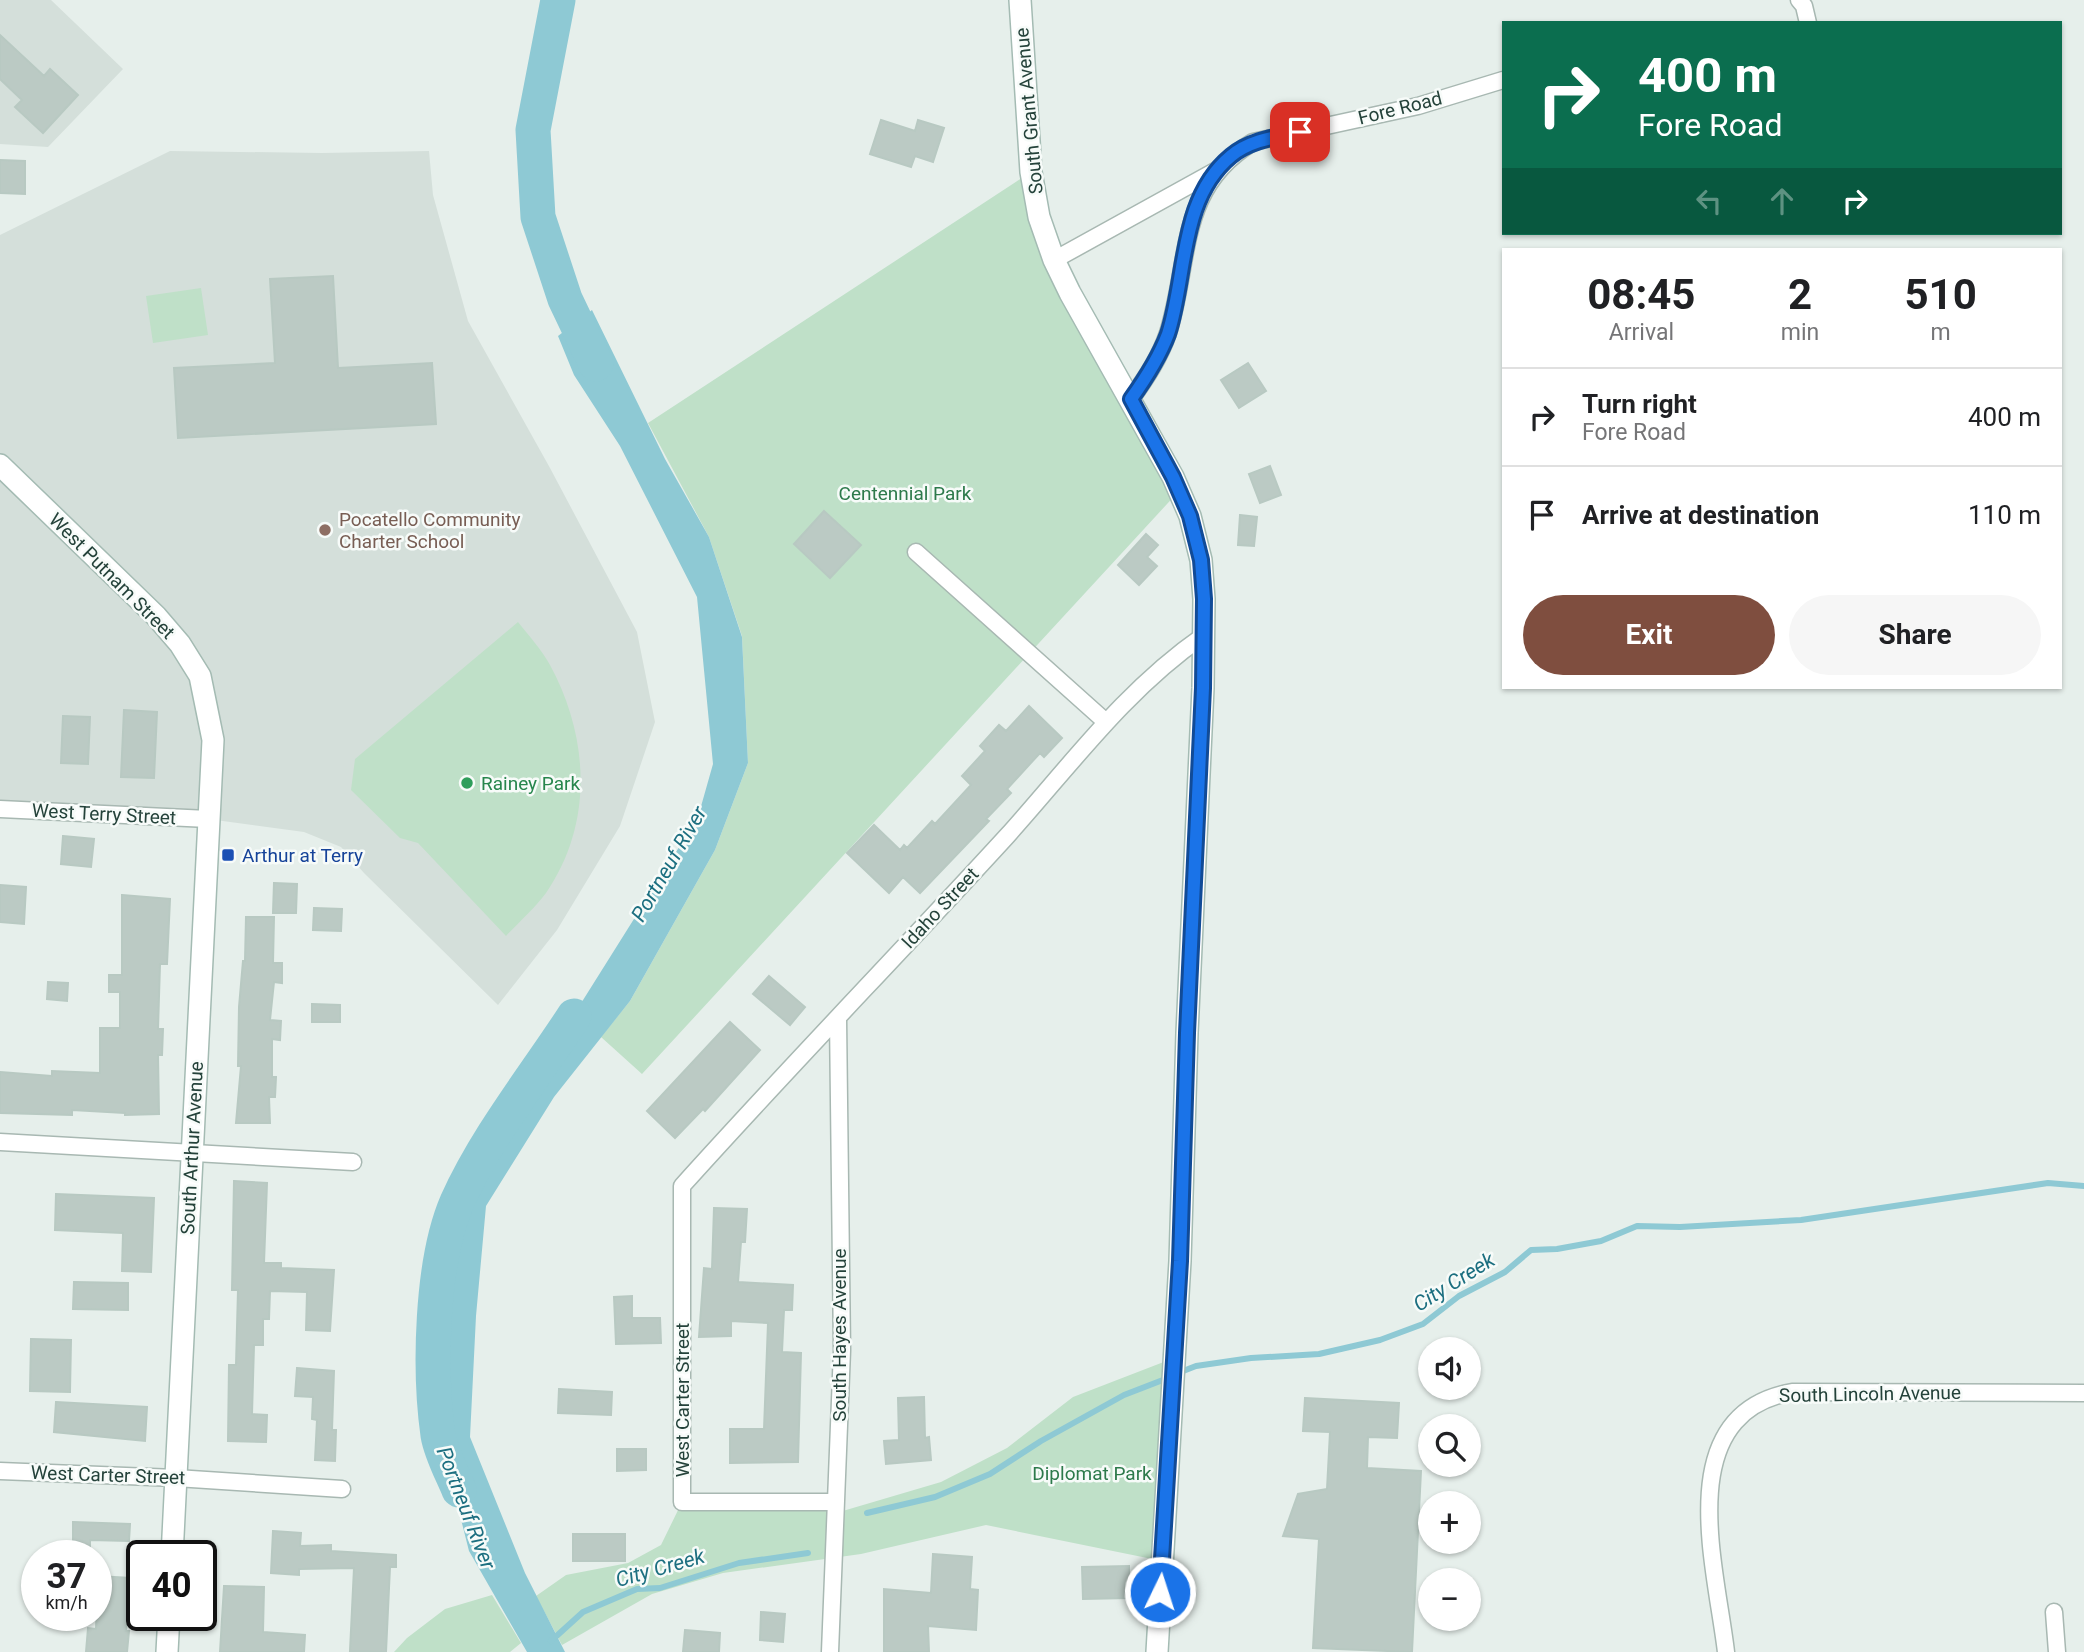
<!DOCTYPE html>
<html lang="en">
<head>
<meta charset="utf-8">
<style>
  :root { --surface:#fff; --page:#f6f6f6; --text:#202124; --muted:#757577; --line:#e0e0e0; --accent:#7f4e3f }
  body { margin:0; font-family:Roboto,sans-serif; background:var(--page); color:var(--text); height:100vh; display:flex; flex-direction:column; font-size:26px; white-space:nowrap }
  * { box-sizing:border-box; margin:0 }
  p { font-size:23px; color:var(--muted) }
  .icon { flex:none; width:38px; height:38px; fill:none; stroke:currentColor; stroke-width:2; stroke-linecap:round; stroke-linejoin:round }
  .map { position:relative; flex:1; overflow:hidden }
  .panel { position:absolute; left:1502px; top:248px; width:560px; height:441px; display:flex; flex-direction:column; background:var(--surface); border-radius:0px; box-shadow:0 2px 5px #0004 }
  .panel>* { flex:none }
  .top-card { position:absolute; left:1502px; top:21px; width:560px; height:214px; border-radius:0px; box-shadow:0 2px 5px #0004; background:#0b6e4f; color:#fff; overflow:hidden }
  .fabs { position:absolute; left:1418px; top:1337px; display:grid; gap:14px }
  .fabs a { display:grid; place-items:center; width:63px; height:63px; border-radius:50%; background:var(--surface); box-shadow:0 2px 5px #0004; font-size:35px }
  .speed { position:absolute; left:21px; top:1540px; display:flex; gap:14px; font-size:35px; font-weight:700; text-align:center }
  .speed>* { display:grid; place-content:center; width:91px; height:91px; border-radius:50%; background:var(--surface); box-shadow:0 2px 5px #0004; line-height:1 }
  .speed small { font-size:18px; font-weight:400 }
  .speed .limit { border:4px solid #111; border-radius:10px; background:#fff; color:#111 }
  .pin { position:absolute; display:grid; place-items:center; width:60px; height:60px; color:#fff; margin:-30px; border-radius:14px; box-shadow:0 4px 10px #0006 }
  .me { position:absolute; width:77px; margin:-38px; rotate:4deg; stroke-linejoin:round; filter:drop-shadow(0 0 5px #0008) }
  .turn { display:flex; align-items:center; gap:24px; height:147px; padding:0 21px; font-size:32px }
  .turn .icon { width:91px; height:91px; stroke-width:2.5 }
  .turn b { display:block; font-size:49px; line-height:60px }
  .lanes { display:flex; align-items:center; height:66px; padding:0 21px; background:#0003; justify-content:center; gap:35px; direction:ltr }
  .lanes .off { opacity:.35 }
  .eta { display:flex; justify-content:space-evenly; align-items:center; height:119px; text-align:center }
  .eta b { font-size:42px; font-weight:700; line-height:49px }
  .button { display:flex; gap:14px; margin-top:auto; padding:14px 21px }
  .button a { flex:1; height:80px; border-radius:42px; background:var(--accent); color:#fff; font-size:28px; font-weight:700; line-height:80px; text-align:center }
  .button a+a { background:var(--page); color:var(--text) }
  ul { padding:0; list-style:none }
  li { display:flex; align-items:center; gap:21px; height:98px; padding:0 21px; border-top:2px solid var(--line) }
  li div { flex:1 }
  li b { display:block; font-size:26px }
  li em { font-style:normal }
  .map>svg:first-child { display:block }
  .built { fill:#d4dfda }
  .green { fill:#bfe0c8 }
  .water { fill:#8ec9d4 }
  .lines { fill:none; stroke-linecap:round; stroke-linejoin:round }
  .stream { stroke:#8ec9d4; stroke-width:6 }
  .river { stroke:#8ec9d4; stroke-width:35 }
  .building { fill:#bbcac4; stroke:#b8c9c2; stroke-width:2 }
  .street-casing { stroke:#a8b8b2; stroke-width:19 }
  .secondary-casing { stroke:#a4bbb3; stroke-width:24 }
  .street { stroke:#fff; stroke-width:16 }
  .secondary { stroke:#fff; stroke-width:21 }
  .route-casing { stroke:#114b97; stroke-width:18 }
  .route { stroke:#1a73e8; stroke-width:12 }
  .education-dot { fill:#8d6e63; stroke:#f7fbf9; stroke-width:2.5 }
  .leisure-dot { fill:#2e9e5b; stroke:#f7fbf9; stroke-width:2.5 }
  .transit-dot { fill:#1a4fb4; stroke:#f7fbf9; stroke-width:2.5 }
  .labels { text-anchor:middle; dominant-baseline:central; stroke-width:5; stroke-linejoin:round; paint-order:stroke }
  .street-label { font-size:19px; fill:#24423a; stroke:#f7fbf9 }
  .park-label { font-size:19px; fill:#2d7a4b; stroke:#f7fbf9 }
  .education-label { font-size:19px; fill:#785e54; stroke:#f7fbf9; text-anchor:start }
  .leisure-label { font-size:19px; fill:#27864d; stroke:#f7fbf9; text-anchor:start }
  .transit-label { font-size:19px; fill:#164399; stroke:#f7fbf9; text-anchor:start }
  .water-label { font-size:21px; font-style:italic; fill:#1c6f80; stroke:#f7fbf9 }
</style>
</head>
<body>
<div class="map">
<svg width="2084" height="1652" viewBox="0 0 2084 1652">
  <rect width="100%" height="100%" fill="#e6efeb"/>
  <!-- built -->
  <path class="built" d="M 0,0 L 51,0 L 123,69 L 48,147 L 0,144 Z
    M 170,151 L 322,153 L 429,151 L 433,195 L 468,321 L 550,468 L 637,632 L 655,722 L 620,826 L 557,930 L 498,1005 L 364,873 L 341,847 L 304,832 L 208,819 L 0,809 L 0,235 Z"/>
  <!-- green -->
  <path class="green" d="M 1031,172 L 1039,217 L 1179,491 L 642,1074 L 601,1037 L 630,1001 L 715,850 L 748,763 L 742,636 L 709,537 L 648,423 Z
    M 201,288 L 208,335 L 153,343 L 146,296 Z
    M 518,622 C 529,636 542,650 550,665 C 589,737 594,823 546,893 C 535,908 519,922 506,936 L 418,843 L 400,838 L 351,790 L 355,759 Z
    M 1174,1358 L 1162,1561 L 986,1525 L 861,1554 L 723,1573 L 652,1594 L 562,1645 L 536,1596 L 566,1575 L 628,1563 L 661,1545 L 682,1502 L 836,1502 L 836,1513 L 941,1482 L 1007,1448 L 1073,1397 Z
    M 492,1595 L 521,1643 L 510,1652 L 394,1652 L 407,1638 L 445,1609 Z"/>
  <!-- water -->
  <path class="water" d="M 592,310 L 665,459 L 709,537 L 742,637 L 748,763 L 715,850 L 630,1001 L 554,1097 L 486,1206 L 476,1316 L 470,1437 L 525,1573 L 565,1652 L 527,1652 L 469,1551 L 443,1448 L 434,1316 L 465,1188 L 698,817 L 713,764 L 697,597 L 620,446 L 574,375 L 558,336 Z"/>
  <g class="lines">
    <!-- stream -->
    <path class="stream" d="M 1178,1373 L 1196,1366 L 1251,1358 L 1319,1354 L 1380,1340 L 1423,1324 L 1459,1296 L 1505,1272 L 1531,1250 L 1557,1249 L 1601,1241 L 1637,1226 L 1680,1227 L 1801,1220 L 2048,1183 L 2084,1186
      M 867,1513 L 935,1497 L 990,1474 L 1041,1441 L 1124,1395 L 1168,1378
      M 551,1641 L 583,1612 L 637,1589 L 660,1588 L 739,1563 L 808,1553"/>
    <!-- river -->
    <path class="river" d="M 558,0 L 533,130 L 538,217 L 565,299 L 596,364
      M 459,1490 C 452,1473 441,1453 438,1435 C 429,1371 431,1262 457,1202 C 486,1137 535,1076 574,1016"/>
  </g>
  <!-- building -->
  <path class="building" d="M 0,35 L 44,76 L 50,69 L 78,95 L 43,133 L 15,107 L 22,100 L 0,79 Z
    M 881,120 L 915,131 L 918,120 L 944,128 L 933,162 L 915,156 L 911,167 L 870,154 Z
    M 0,160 L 25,161 L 25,194 L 0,193 Z
    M 333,276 L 338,368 L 432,363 L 436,424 L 178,438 L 174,368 L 275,363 L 270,279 Z
    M 1248,363 L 1266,391 L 1239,408 L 1221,380 Z
    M 1270,466 L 1281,495 L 1260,503 L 1249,474 Z
    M 824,511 L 861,545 L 830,578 L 794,544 Z
    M 1240,515 L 1257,517 L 1254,546 L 1238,545 Z
    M 1146,534 L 1158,545 L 1147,557 L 1157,566 L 1139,585 L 1118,565 Z
    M 1029,706 L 1062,738 L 1044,757 L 1040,753 L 1007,789 L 1011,793 L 986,819 L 989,821 L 920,893 L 903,877 L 889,893 L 847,853 L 874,825 L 900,850 L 904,845 L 907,848 L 932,821 L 935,824 L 971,785 L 962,776 L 985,751 L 980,746 L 999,725 L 1006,731 Z
    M 124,710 L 157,712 L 154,778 L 121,777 Z
    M 63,716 L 90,717 L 88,764 L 61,763 Z
    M 63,836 L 94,839 L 91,867 L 61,864 Z
    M 274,883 L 297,884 L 296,913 L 273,913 Z
    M 0,885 L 26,887 L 24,924 L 0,922 Z
    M 122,895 L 170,899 L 167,964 L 160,964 L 158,1029 L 163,1029 L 162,1055 L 158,1055 L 159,1114 L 125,1115 L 125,1113 L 72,1110 L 72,1115 L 0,1113 L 0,1072 L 52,1076 L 52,1071 L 100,1073 L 100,1028 L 120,1028 L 120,992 L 109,992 L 109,975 L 122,975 Z
    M 314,908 L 342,909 L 341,931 L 313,930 Z
    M 246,917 L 274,917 L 273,963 L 282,963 L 282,983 L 274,982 L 270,1020 L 281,1021 L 280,1040 L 272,1039 L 272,1077 L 276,1077 L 275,1097 L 269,1097 L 270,1123 L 236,1123 L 241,1066 L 238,1066 L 239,1007 L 243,961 L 245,961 Z
    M 769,976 L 805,1007 L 790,1025 L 753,994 Z
    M 48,982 L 68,983 L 67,1001 L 47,999 Z
    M 312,1004 L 340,1005 L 340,1022 L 312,1022 Z
    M 730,1022 L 760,1050 L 705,1111 L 703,1109 L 675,1138 L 647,1111 Z
    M 234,1181 L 267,1183 L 264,1263 L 281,1263 L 281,1268 L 334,1270 L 330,1331 L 306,1330 L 307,1292 L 270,1291 L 269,1319 L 263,1319 L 263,1345 L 254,1345 L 252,1414 L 267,1415 L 266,1442 L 228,1441 L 229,1365 L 236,1365 L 238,1290 L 232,1290 Z
    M 56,1194 L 154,1198 L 151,1272 L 122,1271 L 123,1233 L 55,1230 Z
    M 714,1208 L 747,1209 L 745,1242 L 741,1242 L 738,1282 L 793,1285 L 792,1310 L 784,1310 L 782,1352 L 801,1353 L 798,1462 L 730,1463 L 730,1429 L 764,1429 L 768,1323 L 731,1321 L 731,1336 L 699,1337 L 704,1268 L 712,1269 Z
    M 74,1282 L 128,1283 L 128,1310 L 73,1309 Z
    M 632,1296 L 632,1318 L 660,1318 L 661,1343 L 616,1344 L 614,1297 Z
    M 31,1339 L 71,1340 L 70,1392 L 30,1391 Z
    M 297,1368 L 334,1371 L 332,1430 L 336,1430 L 335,1461 L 315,1460 L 317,1420 L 312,1419 L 313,1397 L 295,1396 Z
    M 559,1389 L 612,1392 L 611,1415 L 558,1413 Z
    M 924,1397 L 925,1438 L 929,1437 L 931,1460 L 886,1464 L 884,1441 L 899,1440 L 898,1398 Z
    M 1305,1398 L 1399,1403 L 1397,1438 L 1368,1437 L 1367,1468 L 1421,1471 L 1412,1652 L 1313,1648 L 1319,1539 L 1283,1536 L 1298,1494 L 1327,1489 L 1330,1432 L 1303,1431 Z
    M 56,1402 L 147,1407 L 145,1441 L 54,1432 Z
    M 617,1449 L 646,1449 L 646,1470 L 617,1471 Z
    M 73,1522 L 130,1524 L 129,1541 L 90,1540 L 90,1555 L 73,1554 Z
    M 273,1531 L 301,1533 L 300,1546 L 331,1545 L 331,1551 L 396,1555 L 396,1567 L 390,1567 L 386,1652 L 350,1651 L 354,1568 L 299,1569 L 299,1575 L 271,1573 Z
    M 573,1534 L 625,1534 L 625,1561 L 573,1561 Z
    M 933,1554 L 972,1557 L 970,1589 L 978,1590 L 976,1630 L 928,1626 L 929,1652 L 884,1652 L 884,1589 L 931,1593 Z
    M 1129,1566 L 1129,1598 L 1083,1599 L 1082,1567 Z
    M 98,1576 L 130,1578 L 126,1631 L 129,1631 L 127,1652 L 86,1652 L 88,1628 L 96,1629 Z
    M 224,1586 L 264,1587 L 263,1632 L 305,1635 L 304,1652 L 220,1652 Z
    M 761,1612 L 785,1614 L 783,1642 L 760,1640 Z
    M 685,1630 L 720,1633 L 719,1652 L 683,1652 Z"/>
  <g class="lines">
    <defs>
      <path id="street" d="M 1799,0 L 1804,6 L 1808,23
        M 1054,260 L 1217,170
        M 1131,399 C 1146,378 1160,357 1168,333 C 1191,259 1177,188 1253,142 L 1418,106 L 1503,80
        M 916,552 L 1106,722
        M 0,809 L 208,819
        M 0,1142 L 353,1162
        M 0,1471 L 176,1478 L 342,1489
        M 836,1502 L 682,1502 L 682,1186 C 788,1068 899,954 1007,836 C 1070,766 1125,690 1203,636
        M 2054,1612 L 2057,1652
        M 830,1652 L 842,1350 L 838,1018
        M 1726,1652 C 1716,1566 1670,1414 1792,1392 L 2084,1393"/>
      <path id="secondary" d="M 1020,0 L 1031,172 L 1039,217 L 1054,260 L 1070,293 L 1173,477 L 1190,516 L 1201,560 L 1204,599 L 1203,688 L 1187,1033 L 1180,1261 L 1157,1652
        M 0,465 L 156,616 L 180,644 L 200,676 L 213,740 L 172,1556
        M 167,1652 L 169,1615"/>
    </defs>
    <!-- street casing -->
    <use href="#street" class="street-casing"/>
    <!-- secondary casing -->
    <use href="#secondary" class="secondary-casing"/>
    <!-- street -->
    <use href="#street" class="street"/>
    <!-- secondary -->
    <use href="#secondary" class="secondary"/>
  </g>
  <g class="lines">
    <defs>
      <path id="route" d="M 1160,1592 L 1180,1261 L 1187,1033 L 1203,688 L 1204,599 L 1201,560 L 1190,516 L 1173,477 L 1131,399 C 1146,378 1159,358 1168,334 C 1187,276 1179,199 1231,156 C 1250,140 1276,137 1300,132"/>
    </defs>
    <!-- route casing -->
    <use href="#route" class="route-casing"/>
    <!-- route -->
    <use href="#route" class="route"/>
  </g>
  <!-- markers -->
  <circle class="education-dot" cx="325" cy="530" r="7"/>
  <circle class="leisure-dot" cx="467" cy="783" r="7"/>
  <rect class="transit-dot" x="221" y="848" width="14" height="14" rx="3.5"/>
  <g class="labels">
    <!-- street labels -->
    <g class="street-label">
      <text transform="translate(1400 108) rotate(-14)">Fore Road</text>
      <text transform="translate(1029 111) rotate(-95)">South Grant Avenue</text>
      <text transform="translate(112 576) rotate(45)">West Putnam Street</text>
      <text transform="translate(104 814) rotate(3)">West Terry Street</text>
      <text transform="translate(940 908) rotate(-47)">Idaho Street</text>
      <text transform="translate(192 1148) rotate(-87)">South Arthur Avenue</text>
      <text transform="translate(839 1335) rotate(-90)">South Hayes Avenue</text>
      <text transform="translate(1870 1394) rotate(-1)">South Lincoln Avenue</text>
      <text transform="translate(682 1400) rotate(-90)">West Carter Street</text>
      <text transform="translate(108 1475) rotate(2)">West Carter Street</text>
    </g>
    <!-- park labels -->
    <g class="park-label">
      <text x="905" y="493">Centennial Park</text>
      <text x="1092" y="1473">Diplomat Park</text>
    </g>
    <!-- education labels -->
    <g class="education-label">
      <text x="339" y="519">Pocatello Community<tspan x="339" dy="22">Charter School</tspan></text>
    </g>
    <!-- leisure labels -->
    <g class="leisure-label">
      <text x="481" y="783">Rainey Park</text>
    </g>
    <!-- transit labels -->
    <g class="transit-label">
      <text x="242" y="855">Arthur at Terry</text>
    </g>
    <!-- water labels -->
    <g class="water-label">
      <text transform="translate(669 864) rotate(-60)">Portneuf River</text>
      <text transform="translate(1454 1282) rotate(-32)">City Creek</text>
      <text transform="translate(466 1508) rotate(69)">Portneuf River</text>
      <text transform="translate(660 1568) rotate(-16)">City Creek</text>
    </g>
  </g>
</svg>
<div class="fabs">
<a><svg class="icon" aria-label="sound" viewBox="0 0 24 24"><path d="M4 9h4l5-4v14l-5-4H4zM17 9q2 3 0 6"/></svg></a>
<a><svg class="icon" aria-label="search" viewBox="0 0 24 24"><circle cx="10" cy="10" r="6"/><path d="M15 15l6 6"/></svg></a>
<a>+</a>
<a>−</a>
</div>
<div class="speed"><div>37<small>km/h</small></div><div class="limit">40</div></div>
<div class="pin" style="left:1300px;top:132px;background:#d93025"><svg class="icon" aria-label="arrive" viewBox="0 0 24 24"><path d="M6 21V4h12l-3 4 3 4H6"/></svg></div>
<svg class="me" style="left:1160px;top:1592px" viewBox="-20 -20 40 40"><circle r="17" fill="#1a73e8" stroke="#fff" stroke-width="3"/><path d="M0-11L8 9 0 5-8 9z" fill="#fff"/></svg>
<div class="top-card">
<div class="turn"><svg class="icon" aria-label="right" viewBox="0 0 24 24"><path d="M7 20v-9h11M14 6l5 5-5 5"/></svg><div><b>400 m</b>Fore Road</div></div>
<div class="lanes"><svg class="icon off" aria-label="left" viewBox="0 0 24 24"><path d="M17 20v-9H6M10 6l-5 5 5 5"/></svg><svg class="icon off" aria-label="ahead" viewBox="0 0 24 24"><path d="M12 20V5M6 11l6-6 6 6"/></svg><svg class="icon" aria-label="right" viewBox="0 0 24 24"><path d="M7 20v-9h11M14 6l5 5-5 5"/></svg></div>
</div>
<section class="panel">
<div class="eta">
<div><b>08:45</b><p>Arrival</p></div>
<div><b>2</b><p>min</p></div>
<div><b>510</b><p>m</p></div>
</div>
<ul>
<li><svg class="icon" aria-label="right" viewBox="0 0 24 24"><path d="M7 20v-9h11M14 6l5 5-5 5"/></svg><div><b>Turn right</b><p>Fore Road</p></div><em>400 m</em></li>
<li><svg class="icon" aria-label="arrive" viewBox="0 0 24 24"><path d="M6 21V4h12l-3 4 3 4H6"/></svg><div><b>Arrive at destination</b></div><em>110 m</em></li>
</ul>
<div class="button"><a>Exit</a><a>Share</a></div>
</section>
</div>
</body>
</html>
